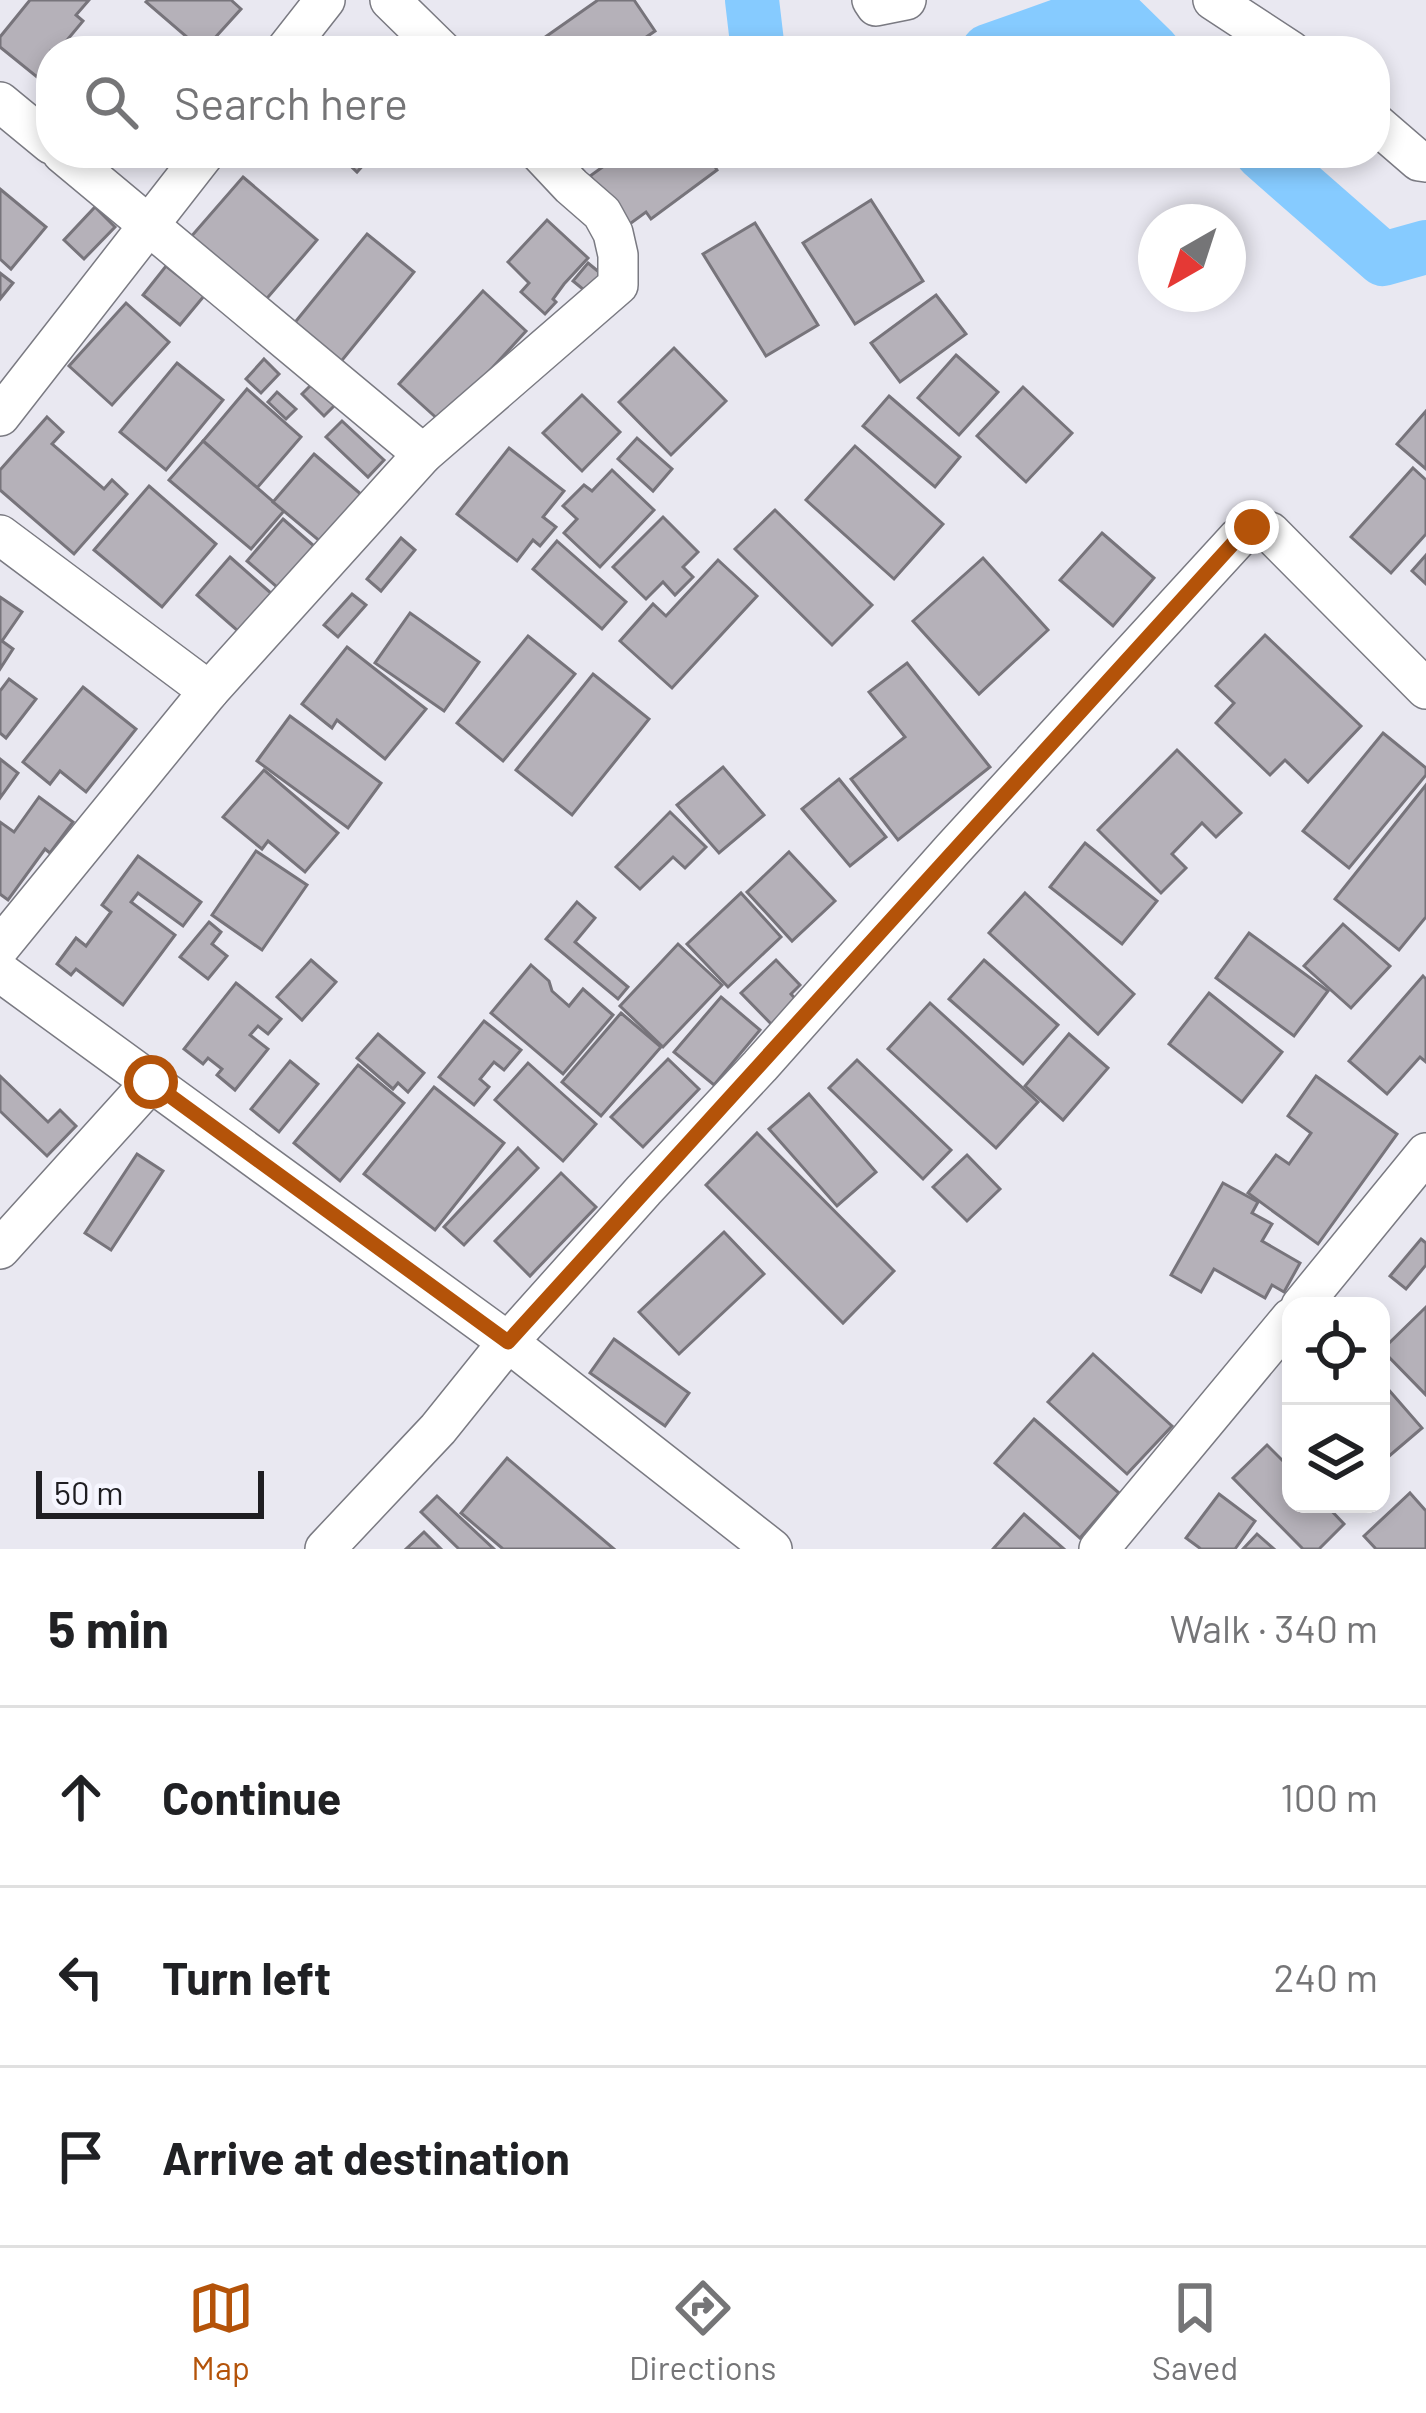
<!DOCTYPE html>
<html lang="en">
<head>
<meta charset="utf-8">
<style>
	:root { --surface:#fff; --page:#f6f6f6; --text:#202124; --muted:#757577; --line:#e0e0e0; --accent:#b45309 }
	body { margin:0; font-family:Barlow,sans-serif; background:var(--page); color:var(--text) }
	.controls { position:absolute; right:36px; bottom:36px; display:grid; overflow:hidden; border-radius:24px; box-shadow:0 6px 18px #0003 }
	.controls button { width:108px; height:108px; display:grid; place-items:center; padding:0; border:0; border-bottom:3px solid var(--line); background:var(--surface); color:var(--text); font:60px sans-serif }
	.compass { position:absolute; left:1138px; top:204px; width:108px; height:108px; border-radius:50%; background:var(--surface); box-shadow:0 6px 18px #0003; rotate:219deg }
	.scale { position:absolute; left:36px; bottom:30px; width:228px; box-sizing:border-box; padding-left:12px; border:6px solid #1f1e22; border-top:0; font-size:33px; line-height:42px; white-space:nowrap; color:#1f1e22; -webkit-text-stroke:9px #f6f6ff; paint-order:stroke }
	.stop { position:absolute; width:36px; height:36px; margin:-27px; border:9px solid #b45309; border-radius:50%; background:#fff }
	.stop.end { background:#b45309; border-color:#fff; box-shadow:0 3px 12px #0008 }
	.list { margin:0; padding:0; list-style:none }
	h2 { display:flex; justify-content:space-between; align-items:center; height:156px; margin:0; padding:0 48px; font-size:51px }
	h2 small { font-size:39px; font-weight:400; color:var(--muted) }
	.list li { display:grid; grid-template-columns:78px 1fr auto; gap:36px; align-items:center; box-sizing:border-box; height:180px; padding:0 48px; border-top:3px solid var(--line) }
	.list b { display:block; font-size:45px; white-space:nowrap }
	.list em { font-size:39px; font-style:normal; color:var(--muted) }
	.icon { flex:none; width:66px; height:66px; fill:none; stroke:currentColor; stroke-width:2; stroke-linecap:round; stroke-linejoin:round }
	.map { position:relative; flex:none; width:1426px; height:1549px; overflow:hidden }
	.search { position:absolute; background:var(--surface); box-shadow:0 6px 18px #0003; left:36px; right:36px; top:36px; height:132px; display:flex; align-items:center; gap:30px; box-sizing:border-box; padding:0 42px; border-radius:48px; color:var(--muted); font-size:45px }
	.sheet { height:696px; background:var(--surface) }
	nav { display:flex; justify-content:space-around; align-items:center; box-sizing:border-box; height:168px; border-top:3px solid var(--line); background:var(--surface); font-size:33px; color:var(--muted) }
	nav a { display:grid; justify-items:center; gap:6px }
	nav .on { color:var(--accent) }
	.map>svg:first-child { display:block }
</style>
</head>
<body>
<div class="map">
<svg width="1426" height="1549" viewBox="0 0 1426 1549">
	<rect width="100%" height="100%" fill="#e9e8f1"/>
	<g fill="none" stroke-linecap="round" stroke-linejoin="round">
		<g stroke="#86cbff" stroke-width="54">
			<path d="M752 0 758 51"/>
			<path d="M988 51 1109 8 1153 51"/>
			<path d="M1262 153 1383 259 1426 247"/>
		</g>
	</g>
	<g fill="#b5b1b9" stroke="#77747b" stroke-width="3">
		<path d="M30 0H89L76 15 83 21 58 51H51V60L37 77 0 47V37Z"/>
		<path d="M148 0H231L241 9 203 51 146 2Z"/>
		<path d="M598 0H634L655 31 626 51H533L531 47Z"/>
		<path d="M337 153H374L357 172Z"/>
		<path d="M622 153H731L714 165 717 170 651 219 646 212 627 226 590 176Z"/>
		<path d="M243 177 317 240 263 303 189 239Z"/>
		<path d="M0 189 46 227 11 269 0 259Z"/>
		<path d="M871 200 923 281 855 324 803 243Z"/>
		<path d="M95 207 115 227 84 259 64 240Z"/>
		<path d="M547 220 588 258 564 284 553 299 556 302 545 314 521 292 529 283 508 262Z"/>
		<path d="M755 223 818 325 766 356 703 254Z"/>
		<path d="M367 234 414 272 339 364 292 326Z"/>
		<path d="M588 263 605 277 590 295 573 281Z"/>
		<path d="M166 266 204 296 180 325 143 295Z"/>
		<path d="M0 273 13 283 0 299Z"/>
		<path d="M483 291 526 331 442 423 399 384Z"/>
		<path d="M936 295 966 334 900 382 871 343Z"/>
		<path d="M126 303 169 342 112 405 69 366Z"/>
		<path d="M674 348 726 401 671 455 619 402Z"/>
		<path d="M956 355 998 392 959 435 918 398Z"/>
		<path d="M264 359 279 374 261 393 246 379Z"/>
		<path d="M177 363 223 400 166 470 120 432Z"/>
		<path d="M313 383 335 405 324 416 302 394Z"/>
		<path d="M1023 387 1072 433 1026 482 977 436Z"/>
		<path d="M247 389 301 437 257 488 203 441Z"/>
		<path d="M277 392 296 409 286 419 268 402Z"/>
		<path d="M582 395 620 432 582 471 543 433Z"/>
		<path d="M889 396 960 457 935 487 863 426Z"/>
		<path d="M1426 411V469L1397 444Z"/>
		<path d="M47 417 63 432 52 444 104 489 112 480 127 494 74 554 0 490V470Z"/>
		<path d="M342 421 384 460 368 477 326 437Z"/>
		<path d="M637 438 672 469 653 491 618 459Z"/>
		<path d="M203 441 284 511 251 549 169 480Z"/>
		<path d="M855 446 943 524 894 579 806 500Z"/>
		<path d="M509 448 564 491 543 517 556 527 540 546 533 540 517 561 457 514Z"/>
		<path d="M314 454 363 496 322 543 273 502Z"/>
		<path d="M1413 468 1426 480V534L1391 573 1351 537Z"/>
		<path d="M612 470 654 510 600 567 564 533 577 519 563 506 584 485 592 491Z"/>
		<path d="M149 486 216 544 162 607 94 550Z"/>
		<path d="M775 510 872 605 832 645 735 549Z"/>
		<path d="M663 517 698 552 683 567 693 577 675 595 663 582 646 599 613 567Z"/>
		<path d="M283 519 314 546 278 588 247 561Z"/>
		<path d="M1102 533 1154 578 1113 626 1060 580Z"/>
		<path d="M401 538 415 550 381 591 367 579Z"/>
		<path d="M557 541 626 602 602 629 533 569Z"/>
		<path d="M1426 555V584L1412 571Z"/>
		<path d="M230 557 272 594 239 632 197 595Z"/>
		<path d="M983 558 1048 630 979 694 913 621Z"/>
		<path d="M718 560 757 596 672 688 620 641 653 604 666 616Z"/>
		<path d="M352 594 366 605 338 637 324 625Z"/>
		<path d="M0 597 22 612 2 641 13 649 0 669Z"/>
		<path d="M410 613 479 662 444 711 375 663Z"/>
		<path d="M1265 635 1361 726 1308 782 1285 760 1270 775 1216 723 1234 703 1216 686Z"/>
		<path d="M528 636 575 674 503 761 457 723Z"/>
		<path d="M347 647 426 709 385 759 337 720 332 728 302 704Z"/>
		<path d="M907 663 990 767 898 840 851 779 905 737 869 692Z"/>
		<path d="M593 674 649 719 572 815 516 770Z"/>
		<path d="M9 679 36 699 6 738 0 733V691Z"/>
		<path d="M83 687 136 729 86 792 60 771 50 784 23 762Z"/>
		<path d="M290 716 381 783 348 828 257 761Z"/>
		<path d="M1383 733 1426 768V775L1349 868 1303 831Z"/>
		<path d="M1177 750 1241 813 1216 837 1202 823 1172 854 1186 868 1161 893 1098 830Z"/>
		<path d="M0 759 18 773 0 798Z"/>
		<path d="M723 767 764 815 719 853 677 805Z"/>
		<path d="M264 770 338 833 305 872 268 841 262 849 223 817Z"/>
		<path d="M839 779 886 837 850 866 802 809Z"/>
		<path d="M1426 785V917L1399 950 1335 899Z"/>
		<path d="M39 797 73 822 50 853 45 849 8 900 0 894V822L14 832Z"/>
		<path d="M670 812 706 847 685 868 673 857 640 889 616 867Z"/>
		<path d="M1085 843 1157 901 1122 944 1050 887Z"/>
		<path d="M256 851 307 885 262 950 212 915Z"/>
		<path d="M789 852 835 901 792 941 747 892Z"/>
		<path d="M138 856 201 902 183 926 138 893 131 902 175 935 123 1005 76 969 71 975 57 964 76 938 86 946 111 912 102 905Z"/>
		<path d="M741 893 781 937 728 987 687 944Z"/>
		<path d="M1025 893 1134 994 1098 1034 989 933Z"/>
		<path d="M577 902 595 918 575 942 628 987 618 999 546 939Z"/>
		<path d="M209 922 221 932 212 944 227 956 208 979 180 957Z"/>
		<path d="M1343 924 1390 966 1351 1008 1304 966Z"/>
		<path d="M1249 933 1328 991 1294 1036 1216 978Z"/>
		<path d="M678 944 722 985 663 1047 620 1006Z"/>
		<path d="M311 960 336 982 302 1020 277 997Z"/>
		<path d="M776 960 800 985 791 994 802 1006 777 1030 741 993Z"/>
		<path d="M984 960 1058 1025 1023 1064 949 999Z"/>
		<path d="M531 965 549 981 552 991 569 1006 583 989 613 1015 563 1074 491 1013Z"/>
		<path d="M1423 976 1426 979V1062L1420 1057 1387 1094 1349 1061Z"/>
		<path d="M236 983 281 1019 268 1034 258 1026 250 1035 268 1049 235 1090 217 1075 222 1069 208 1058 203 1064 184 1049Z"/>
		<path d="M1209 993 1282 1052 1242 1102 1169 1044Z"/>
		<path d="M721 997 760 1030 714 1085 674 1052Z"/>
		<path d="M930 1003 1038 1102 996 1148 888 1049Z"/>
		<path d="M621 1013 661 1047 601 1116 562 1082Z"/>
		<path d="M484 1021 521 1050 504 1070 494 1062 480 1079 489 1087 474 1105 439 1077Z"/>
		<path d="M378 1034 424 1073 408 1092 398 1083 393 1089 357 1058Z"/>
		<path d="M1069 1034 1108 1068 1063 1120 1025 1086Z"/>
		<path d="M668 1059 699 1089 643 1147 611 1117Z"/>
		<path d="M857 1060 951 1150 923 1179 829 1088Z"/>
		<path d="M290 1061 318 1084 279 1132 251 1109Z"/>
		<path d="M528 1063 596 1124 563 1161 495 1100Z"/>
		<path d="M358 1065 404 1103 340 1181 294 1143Z"/>
		<path d="M0 1076 48 1122 60 1110 76 1126 47 1156 0 1111Z"/>
		<path d="M1316 1076 1397 1134 1318 1244 1248 1193 1276 1155 1289 1164 1311 1133 1288 1116Z"/>
		<path d="M434 1087 504 1143 435 1230 364 1174Z"/>
		<path d="M809 1094 876 1172 837 1206 769 1129Z"/>
		<path d="M757 1133 894 1271 843 1323 706 1185Z"/>
		<path d="M518 1148 538 1168 464 1245 444 1227Z"/>
		<path d="M137 1154 163 1171 111 1250 85 1233Z"/>
		<path d="M967 1155 1000 1189 967 1221 933 1187Z"/>
		<path d="M561 1173 596 1207 530 1276 495 1241Z"/>
		<path d="M1223 1183 1258 1202 1252 1213 1272 1224 1262 1241 1300 1263 1284 1292 1272 1285 1265 1298 1214 1269 1201 1292 1171 1275Z"/>
		<path d="M724 1232 764 1274 679 1354 639 1312Z"/>
		<path d="M1421 1239 1426 1243V1265L1406 1289 1390 1276Z"/>
		<path d="M1426 1307V1395L1382 1350Z"/>
		<path d="M614 1339 689 1393 665 1426 590 1373Z"/>
		<path d="M1093 1354 1172 1426 1127 1474 1048 1402Z"/>
		<path d="M1381 1381 1422 1428 1381 1463Z"/>
		<path d="M1034 1419 1119 1493 1080 1538 995 1463Z"/>
		<path d="M1267 1445 1291 1469V1504H1325L1344 1524 1319 1549H1303L1233 1478Z"/>
		<path d="M507 1458 614 1549H503L461 1513Z"/>
		<path d="M1410 1493 1426 1511V1549H1376L1364 1536Z"/>
		<path d="M1219 1494 1255 1521 1235 1549H1201L1186 1538Z"/>
		<path d="M437 1496 494 1549H459L421 1512Z"/>
		<path d="M1024 1514 1064 1549H993Z"/>
		<path d="M424 1532 441 1549H406Z"/>
		<path d="M1257 1534 1274 1549H1243Z"/>
	</g>
	<g fill="none" stroke-linecap="round" stroke-linejoin="round">
		<g stroke="#7a7a82" stroke-width="42">
			<g id="minor">
				<path d="M390 0 442 51"/>
				<path d="M872 0 876 6 906 0"/>
				<path d="M1213 0 1291 51"/>
				<path d="M285 51 325 0"/>
				<path d="M0 102 51 144"/>
				<path d="M1375 123 1419 161 1426 162"/>
				<path d="M62 153 423 454"/>
				<path d="M0 416 205 153"/>
				<path d="M0 535 209 691"/>
				<path d="M0 947 209 691 423 454 618 285V255L613 233 602 213 571 186 540 153"/>
				<path d="M0 972 508 1342 772 1549"/>
				<path d="M0 1249 151 1082"/>
				<path d="M1301 1306 1426 1153"/>
				<path d="M325 1549 438 1429 508 1342 644 1190 760 1066 952 850 1238 538 1252 527 1270 532 1426 689"/>
				<path d="M1099 1549 1291 1318"/>
			</g>
		</g>
		<use href="#minor" stroke="#fff" stroke-width="39"/>
	</g>
	<g fill="none" stroke-linecap="round" stroke-linejoin="round">
		<path stroke="#b45309" stroke-width="15" d="M151 1082 508 1342 1238 538 1252 527"/>
	</g>
</svg>
<div class="controls">
<button><svg class="icon" aria-label="locate" viewBox="0 0 24 24"><circle cx="12" cy="12" r="6"/><path d="M12 2v4M12 18v4M2 12h4M18 12h4"/></svg></button>
<button><svg class="icon" aria-label="layers" viewBox="0 0 24 24"><path d="M12 4l9 5-9 5-9-5zM3 14l9 5 9-5"/></svg></button>
</div>
<svg class="compass" viewBox="-18 -18 36 36"><path d="M0-13l5 13h-10z" fill="#e53935"/><path d="M0 13l5-13h-10z" fill="#757577"/></svg>
<div class="scale">50 m</div>
<div class="stop" style="left:151px;top:1082px"></div>
<div class="stop end" style="left:1252px;top:527px"></div>
<div class="search"><svg class="icon" aria-label="search" viewBox="0 0 24 24"><circle cx="10" cy="10" r="6"/><path d="M15 15l6 6"/></svg>Search here</div>
</div>
<section class="sheet">
<h2>5 min<small>Walk · 340 m</small></h2>
<ul class="list">
<li><svg class="icon" aria-label="ahead" viewBox="0 0 24 24"><path d="M12 20V5M6 11l6-6 6 6"/></svg><div><b>Continue</b></div><em>100 m</em></li>
<li><svg class="icon" aria-label="left" viewBox="0 0 24 24"><path d="M17 20v-9H6M10 6l-5 5 5 5"/></svg><div><b>Turn left</b></div><em>240 m</em></li>
<li><svg class="icon" aria-label="arrive" viewBox="0 0 24 24"><path d="M6 21V4h12l-3 4 3 4H6"/></svg><div><b>Arrive at destination</b></div></li>
</ul>
</section>
<nav>
<a class="on"><svg class="icon" aria-label="map" viewBox="0 0 24 24"><path d="M3 6l6-2 6 2 6-2v14l-6 2-6-2-6 2zM9 4v14M15 6v14"/></svg>Map</a>
<a><svg class="icon" aria-label="directions" viewBox="0 0 24 24"><path d="M12 3l9 9-9 9-9-9zM9 14v-3h6M13 9l2 2-2 2"/></svg>Directions</a>
<a><svg class="icon" aria-label="saved" viewBox="0 0 24 24"><path d="M7 4h10v16l-5-4-5 4z"/></svg>Saved</a>
</nav>
</body>
</html>
